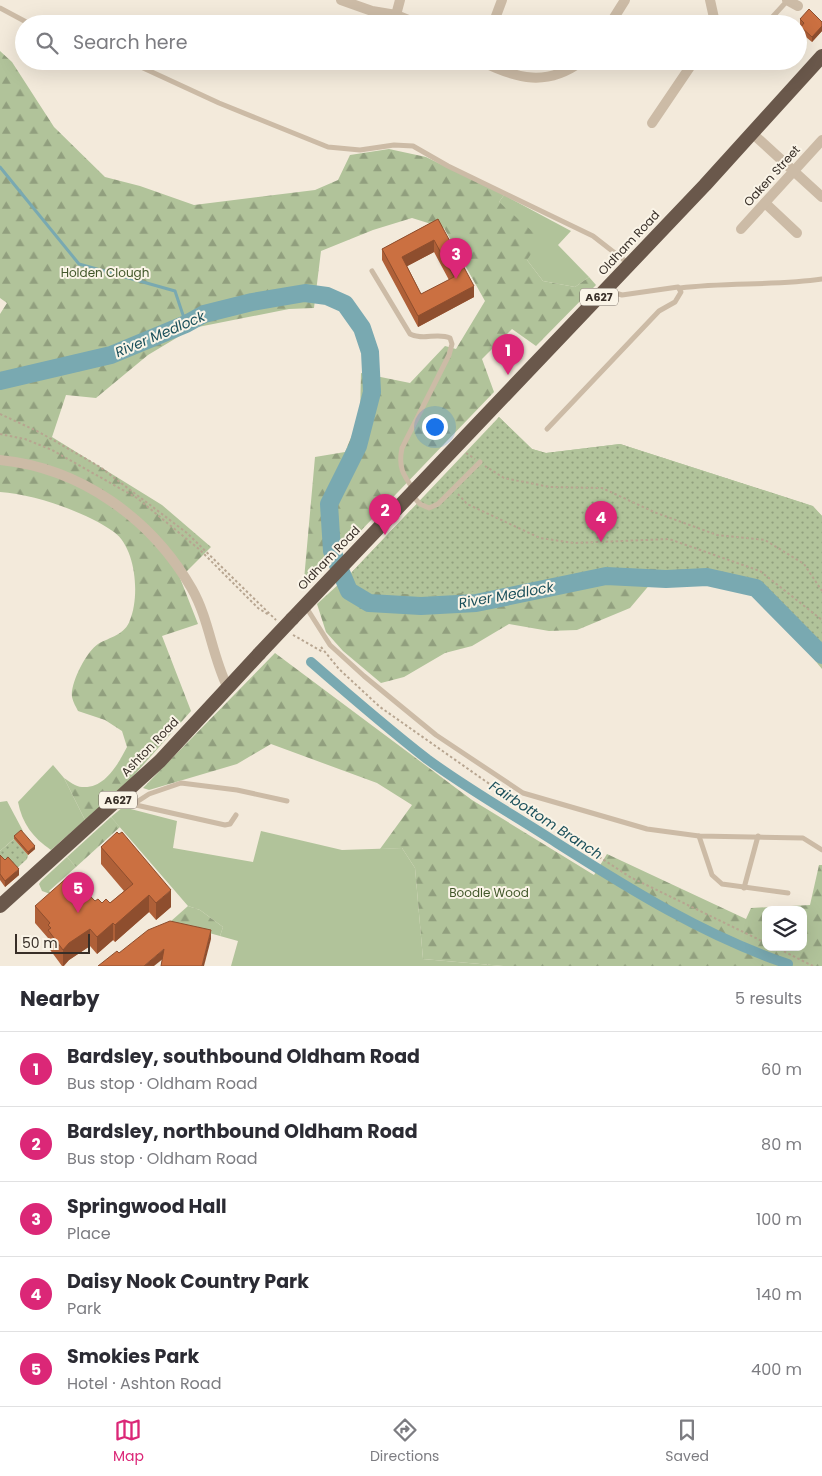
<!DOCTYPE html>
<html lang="en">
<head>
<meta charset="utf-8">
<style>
	:root { --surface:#fff; --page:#f2f2f3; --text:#2b2b33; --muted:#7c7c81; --line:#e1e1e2; --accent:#db2777 }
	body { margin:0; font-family:Poppins,sans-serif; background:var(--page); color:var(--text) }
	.controls { position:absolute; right:15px; bottom:15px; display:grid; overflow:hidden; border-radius:10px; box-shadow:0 5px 20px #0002 }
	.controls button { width:45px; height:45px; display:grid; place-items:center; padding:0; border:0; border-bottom:1px solid var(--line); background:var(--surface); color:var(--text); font:25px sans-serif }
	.scale { position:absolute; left:15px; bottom:12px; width:75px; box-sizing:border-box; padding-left:5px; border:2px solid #372e27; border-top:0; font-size:14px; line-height:18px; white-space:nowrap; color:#372e27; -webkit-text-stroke:4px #faf4e7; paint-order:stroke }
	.you { position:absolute; left:434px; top:426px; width:18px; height:18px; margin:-12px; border:4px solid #fff; border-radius:50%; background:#1a73e8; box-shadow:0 0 0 8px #1a73e833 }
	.badge { display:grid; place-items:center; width:32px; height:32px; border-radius:50%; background:var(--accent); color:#fff; font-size:16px; font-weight:700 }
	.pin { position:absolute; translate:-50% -41px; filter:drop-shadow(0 1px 2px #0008) }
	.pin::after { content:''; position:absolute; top:26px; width:18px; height:15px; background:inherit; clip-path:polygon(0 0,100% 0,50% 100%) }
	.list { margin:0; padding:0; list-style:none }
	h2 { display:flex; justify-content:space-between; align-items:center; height:65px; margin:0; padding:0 20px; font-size:21px }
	h2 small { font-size:16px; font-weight:400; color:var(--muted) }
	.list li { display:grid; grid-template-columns:32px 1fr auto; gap:15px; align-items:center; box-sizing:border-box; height:75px; padding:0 20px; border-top:1px solid var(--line) }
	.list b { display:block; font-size:19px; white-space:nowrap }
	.list p { margin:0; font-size:16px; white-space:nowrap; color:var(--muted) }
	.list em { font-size:16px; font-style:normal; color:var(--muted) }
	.icon { flex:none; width:28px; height:28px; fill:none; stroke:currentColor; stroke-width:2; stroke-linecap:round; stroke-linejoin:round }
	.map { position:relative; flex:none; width:822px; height:966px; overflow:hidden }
	.search { position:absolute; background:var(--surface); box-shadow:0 5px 20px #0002; left:15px; right:15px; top:15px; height:55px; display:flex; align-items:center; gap:12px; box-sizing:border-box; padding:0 18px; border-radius:28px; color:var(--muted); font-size:19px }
	.sheet { height:440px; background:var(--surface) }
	nav { display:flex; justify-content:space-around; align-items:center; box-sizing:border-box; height:70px; border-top:1px solid var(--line); background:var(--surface); font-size:14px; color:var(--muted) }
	nav a { display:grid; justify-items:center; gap:2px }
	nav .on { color:var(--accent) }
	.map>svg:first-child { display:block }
</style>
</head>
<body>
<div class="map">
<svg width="822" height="966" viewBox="0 0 822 966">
	<defs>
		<pattern id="forest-firs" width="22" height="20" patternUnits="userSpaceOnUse" patternTransform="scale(1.25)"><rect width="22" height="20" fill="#b1c39a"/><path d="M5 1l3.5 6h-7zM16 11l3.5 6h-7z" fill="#919f7e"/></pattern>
		<pattern id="park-dots" width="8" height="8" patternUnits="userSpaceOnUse" patternTransform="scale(1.25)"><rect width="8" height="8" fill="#b1c39a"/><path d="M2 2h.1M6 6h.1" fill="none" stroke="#919f7e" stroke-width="1.8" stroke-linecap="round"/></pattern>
	</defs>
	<rect width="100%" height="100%" fill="#f3eadb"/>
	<g fill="#b1c39a">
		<path d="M504 195 571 231 558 245 589 277 575 287 543 281 527 260 499 202Z"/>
		<path d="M53 765 64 778 85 820 51 850C33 838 22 823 18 802Z"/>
		<path d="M7 801 23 831 0 851V802Z"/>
		<path d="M123 807 177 821 173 848 253 862 261 831 342 850 402 848 415 868 423 959 503 966H231L238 941 220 936 223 927 200 910 188 906 111 817Z"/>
		<path d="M67 857 76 867 49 891 53 895 42 891 39 884 41 881Z"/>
	</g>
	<g fill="url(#forest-firs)" fill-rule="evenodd">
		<path d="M0 51 12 62 54 127 105 177 140 186 194 205 315 190 338 180 350 155 389 149 426 157 504 195 499 202 541 239 527 260 543 281 575 287 589 277 596 285 536 346 512 329 482 359 494 392 303 591 315 457 345 452 360 416 361 373 410 383 445 346 456 349 485 301 444 228 412 218 373 230 321 251 314 308 289 309 193 328 148 355 96 398 66 395 52 437 162 505 211 547 180 578 198 624 162 636 191 711 129 781 85 820 64 778C69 781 76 787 82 787 105 789 118 764 127 747L122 731 105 720 78 711C76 707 73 702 72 697 70 684 86 652 98 644 110 637 125 635 130 620 140 596 136 548 114 532 86 512 34 494 0 492V314L7 303 0 298Z"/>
		<path d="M499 417 532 449 546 453 620 444 812 506 822 516V669L794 635 802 625 755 579 705 570H662L630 608 577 630 549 631 509 624 472 646 445 653 404 677 381 683 343 651 326 632 317 604 352 572 411 510 425 518Z"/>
		<path d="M275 653 472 800 594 875 607 854 746 919 751 908 810 905 819 865H822V966H503L423 959 415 868 402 848 380 849 412 805 377 783 271 744 237 764 149 790 143 788ZM766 910H803V947H766Z"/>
		<path d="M111 817 120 827 76 867 67 857Z"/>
		<path d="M188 906 200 910 223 927 220 936 170 922Z"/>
	</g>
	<g fill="url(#park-dots)">
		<path d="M499 417 532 449 546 453 620 444 813 506 822 516V643L755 579 705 570 612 568 494 590 430 596 368 591 352 572Z"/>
		<path d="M14 839 28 855 27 859 15 870 0 860V851Z"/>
	</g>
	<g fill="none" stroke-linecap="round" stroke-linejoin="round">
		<path stroke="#79a9b1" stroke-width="3" d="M0 167 79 264 175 291 186 324"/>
		<path stroke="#79a9b1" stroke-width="10" d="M311 662C349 695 387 728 427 759 469 790 514 815 557 843 631 890 705 936 788 964"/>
		<path stroke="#79a9b1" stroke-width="18" d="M0 381 111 355 186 324 204 314 252 302 305 293 327 296 345 304 362 328 370 352 372 392 358 446 329 504 332 551 349 591 369 603 421 606 476 603 606 576 666 579 707 577 756 588 822 655"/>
		<g stroke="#b7a590" stroke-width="2" stroke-dasharray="2.5 2.5" stroke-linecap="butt">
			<path d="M0 414 39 432 100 467 187 533 276 620"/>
			<path d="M0 434 25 439 52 450 137 498 200 550 258 608 269 615"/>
			<path d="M466 453 475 459"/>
			<path d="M485 466 504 478 550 487 602 488 654 512 717 535 765 540 804 564 822 591"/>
			<path d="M458 494 467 504 540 538 574 543 669 539 760 571 822 620"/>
			<path d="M293 635 323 652"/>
			<path d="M321 647 339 669 380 707 518 804 630 877 766 943"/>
			<path d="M775 947 813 966"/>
		</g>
		<g stroke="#ccbba6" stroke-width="5">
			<path d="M0 8 30 24"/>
			<path d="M766 24 787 1"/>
			<path d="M128 61 219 103 328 147 360 150 394 145 413 146 448 166 593 236 629 264"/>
			<path d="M372 271 410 334C423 341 437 332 450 338L452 344 449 355 402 448C398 467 403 475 414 490"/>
			<path d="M680 288C727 282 775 286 822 279"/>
			<path d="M547 429 659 311 675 302 681 292 678 287 622 295 606 290"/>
			<path d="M411 494 420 504 429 508 438 504 480 462"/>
			<path d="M306 607 330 645 364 676 436 735 523 793 647 829 699 836 803 838 822 850"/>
			<path d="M118 801 225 825 230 824 236 815"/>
			<path d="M132 805 149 794 181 783 237 790 287 801"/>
			<path d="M699 836 712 875 722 884 788 893"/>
			<path d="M744 888 758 836"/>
		</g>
		<g stroke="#ccbba6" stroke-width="10">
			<path d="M341 0 372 11 396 15 418 24"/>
			<path d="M710 0 714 18 712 24"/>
			<path d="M787 0 798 6"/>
			<path d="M396 15 400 0"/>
			<path d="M493 24 502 0"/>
			<path d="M610 24 625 0"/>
			<path d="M481 61C517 79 547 87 582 61"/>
			<path d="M652 123 694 61"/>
			<path d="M752 133 822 197"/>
			<path d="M765 203 797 233"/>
			<path d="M741 229 822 140"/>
			<path d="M0 460C81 468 152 519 192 589 209 619 212 655 227 686"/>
		</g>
		<g stroke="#6a584b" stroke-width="14">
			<path d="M292 619 705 185 822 56"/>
			<path d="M0 906 160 761 259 654"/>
		</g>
		<path stroke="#6a584b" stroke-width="14" d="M259 654 292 619"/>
	</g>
	<g fill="#af6038" fill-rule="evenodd">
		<path d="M800 19 822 22V31L812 42 801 33V26L800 25Z"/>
		<path d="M438 219 474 297 418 327 382 260V249ZM434 252 449 280 421 294 407 266Z"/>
		<path d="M14 836 35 849 28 855 14 839Z"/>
		<path d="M101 847 171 907 156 920 149 912 115 942 113 940 97 954 90 946 69 960 64 966H62L48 947V938L35 923V906L95 901 102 903H110L124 891 101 864Z"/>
		<path d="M0 855 19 875 5 887 0 880Z"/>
	</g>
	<g fill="#8e4e2e">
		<path d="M822 26V31L812 42V37Z"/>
		<path d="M434 240V252L402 269V257Z"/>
		<path d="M474 286V297L418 327V316Z"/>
		<path d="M35 846V849L28 855V852Z"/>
		<path d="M19 869V875L5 887V881Z"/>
		<path d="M171 890V907L156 920V903Z"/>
		<path d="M149 895V912L115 942V925Z"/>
		<path d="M113 923V940L97 954V937Z"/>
		<path d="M90 929V946L69 960 63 966V950L69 943Z"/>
		<path d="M211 930V939L204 966H202Z"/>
		<path d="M164 949V958L154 966H144Z"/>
	</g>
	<g fill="#cb7041" stroke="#8e4e2e" fill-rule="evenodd">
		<path d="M809 9 822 22V26L812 37 801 27 804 23 800 19Z"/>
		<path d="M438 219 474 286 418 316 382 249ZM434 240 454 277 421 294 402 257Z"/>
		<path d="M21 830 35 846 28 852 14 836Z"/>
		<path d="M117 832 119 834 122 832 171 890 156 903 149 895 115 925 113 923 97 937 90 929 69 943 63 950 48 930 51 928 48 925 50 923 35 906 70 875 95 901 98 899 102 903 106 899 110 903 133 884 101 847Z"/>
		<path d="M0 855 5 860 8 857 19 869 5 881 0 874Z"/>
		<path d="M170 921 211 930 202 966H161L164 949 144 966H98L117 951 119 953 148 930Z"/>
	</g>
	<g text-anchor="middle" stroke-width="4" stroke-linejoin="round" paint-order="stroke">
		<g fill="#faf4e7" stroke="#726961" stroke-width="1">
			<rect x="580" y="288.5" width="38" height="17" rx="4"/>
			<rect x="99" y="791.5" width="38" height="17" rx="4"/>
		</g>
		<g font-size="11" font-weight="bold" fill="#372e27">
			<text x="599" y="301">A627</text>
			<text x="118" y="804">A627</text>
		</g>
		<g font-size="12" fill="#372e27" stroke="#faf4e7">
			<text transform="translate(772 176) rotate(-48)" y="4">Oaken Street</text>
			<text transform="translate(629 243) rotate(-47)" y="4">Oldham Road</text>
			<text transform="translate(329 558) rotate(-46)" y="4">Oldham Road</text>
			<text transform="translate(150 747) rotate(-46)" y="4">Ashton Road</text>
		</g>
		<g font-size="12" fill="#42572a" stroke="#faf4e7">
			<text x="105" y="277">Holden Clough</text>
			<text x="489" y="897">Boodle Wood</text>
		</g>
		<g font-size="14" font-style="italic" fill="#1b505b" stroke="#faf4e7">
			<text transform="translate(160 334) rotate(-23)" y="5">River Medlock</text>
			<text transform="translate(506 595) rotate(-10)" y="5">River Medlock</text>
			<text transform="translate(546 820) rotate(33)" y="5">Fairbottom Branch</text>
		</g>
	</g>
</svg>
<div class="controls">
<button><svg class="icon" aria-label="layers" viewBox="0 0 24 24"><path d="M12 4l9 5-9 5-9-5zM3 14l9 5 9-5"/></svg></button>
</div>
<div class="scale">50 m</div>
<div class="you"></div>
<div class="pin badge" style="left:508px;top:375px">1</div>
<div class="pin badge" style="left:385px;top:535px">2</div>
<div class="pin badge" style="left:456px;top:279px">3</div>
<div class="pin badge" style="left:601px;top:542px">4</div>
<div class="pin badge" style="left:78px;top:913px">5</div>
<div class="search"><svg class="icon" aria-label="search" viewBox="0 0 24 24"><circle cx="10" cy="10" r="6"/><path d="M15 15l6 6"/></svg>Search here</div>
</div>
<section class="sheet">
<h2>Nearby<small>5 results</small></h2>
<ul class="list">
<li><span class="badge">1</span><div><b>Bardsley, southbound Oldham Road</b><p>Bus stop · Oldham Road</p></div><em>60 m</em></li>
<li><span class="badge">2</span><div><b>Bardsley, northbound Oldham Road</b><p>Bus stop · Oldham Road</p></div><em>80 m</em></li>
<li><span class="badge">3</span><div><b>Springwood Hall</b><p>Place</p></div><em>100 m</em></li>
<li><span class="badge">4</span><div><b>Daisy Nook Country Park</b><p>Park</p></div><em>140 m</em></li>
<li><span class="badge">5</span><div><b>Smokies Park</b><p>Hotel · Ashton Road</p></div><em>400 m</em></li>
</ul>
</section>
<nav>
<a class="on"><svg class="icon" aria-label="map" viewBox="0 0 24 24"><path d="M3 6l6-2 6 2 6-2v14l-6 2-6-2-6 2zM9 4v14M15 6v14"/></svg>Map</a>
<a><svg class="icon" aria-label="directions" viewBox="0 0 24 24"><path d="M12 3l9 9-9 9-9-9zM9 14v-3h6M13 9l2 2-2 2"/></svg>Directions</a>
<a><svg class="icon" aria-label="saved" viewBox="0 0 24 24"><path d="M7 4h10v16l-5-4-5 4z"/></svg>Saved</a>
</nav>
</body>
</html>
